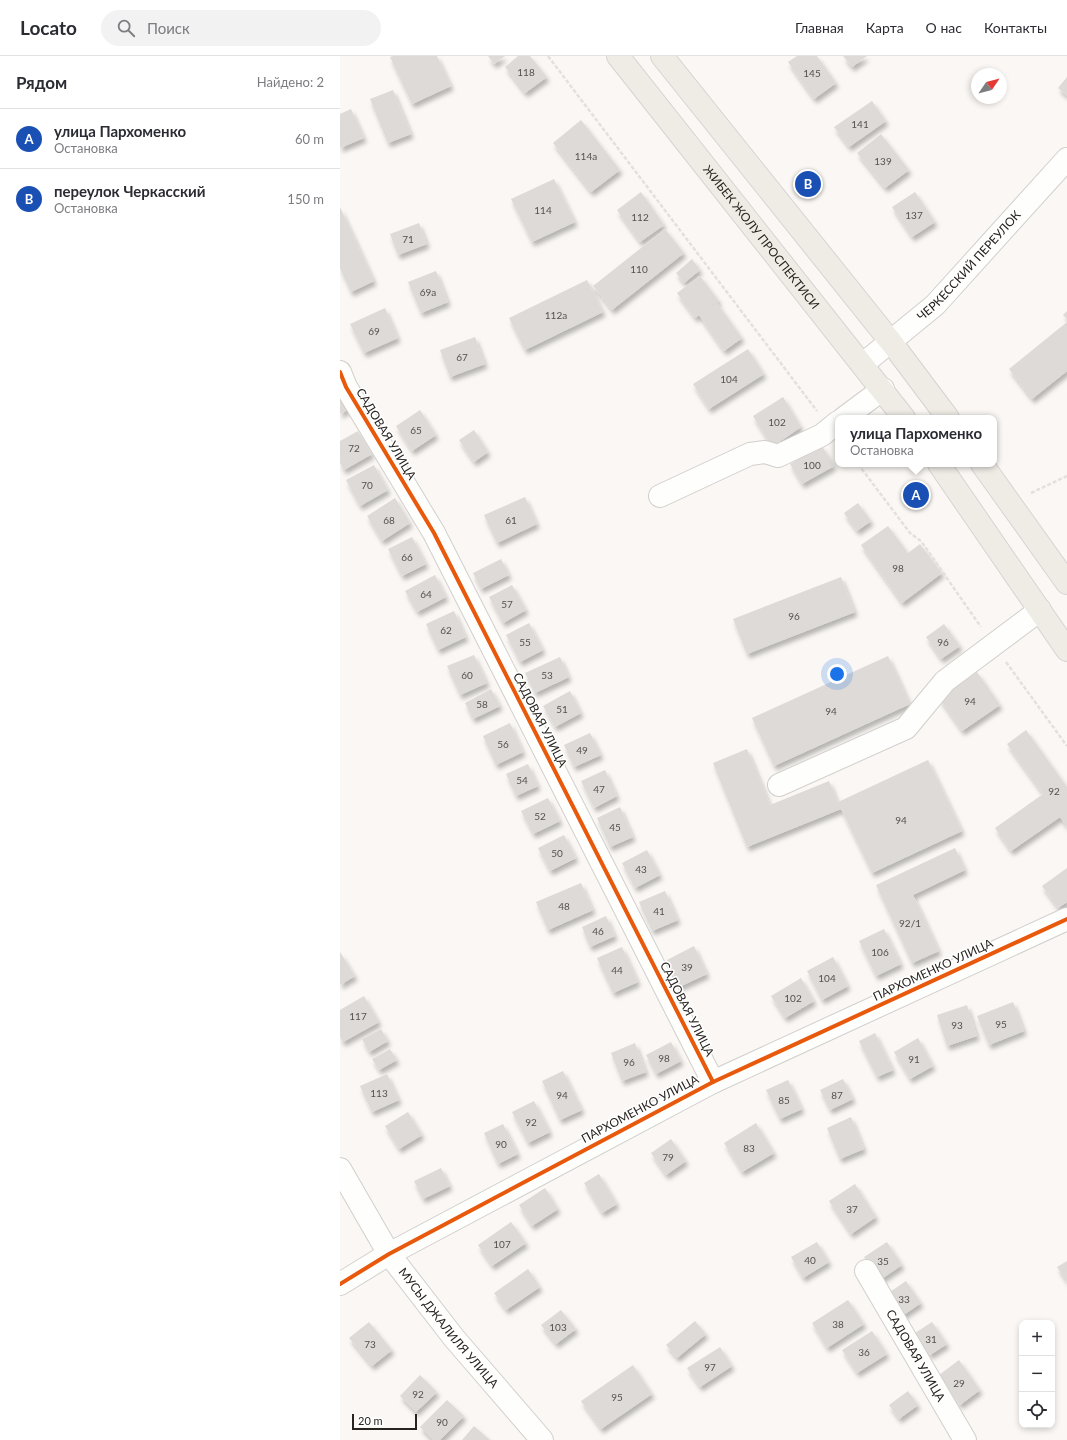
<!DOCTYPE html>
<html lang="ru">
<head>
<meta charset="utf-8">
<style>
	:root { --surface:#fff; --page:#f2f2f3; --text:#2b2b33; --muted:#7c7c81; --line:#e1e1e2; --accent:#716d6a }
	body { margin:0; font-family:Lato,sans-serif; background:var(--page); color:var(--text) }
	.controls { position:absolute; right:12px; bottom:12px; display:grid; overflow:hidden; border-radius:8px; box-shadow:0 2px 6px #0003 }
	.controls button { width:36px; height:36px; display:grid; place-items:center; padding:0; border:0; border-bottom:1px solid var(--line); background:var(--surface); color:var(--text); font:20px sans-serif }
	.compass { position:absolute; left:631px; top:12px; width:36px; height:36px; border-radius:50%; background:var(--surface); box-shadow:0 2px 6px #0003; rotate:55deg }
	.scale { position:absolute; left:12px; bottom:10px; width:65px; box-sizing:border-box; padding-left:4px; border:2px solid #27231f; border-top:0; font-size:11px; line-height:14px; white-space:nowrap; color:#27231f; -webkit-text-stroke:3px #fff; paint-order:stroke }
	.you { position:absolute; left:497px; top:618px; width:14px; height:14px; margin:-10px; border:3px solid #fff; border-radius:50%; background:#1a73e8; box-shadow:0 0 0 6px #1a73e833 }
	.badge { display:grid; place-items:center; width:26px; height:26px; border-radius:50%; background:var(--accent); color:#fff; font-size:13px; font-weight:700 }
	.pin { position:absolute; translate:-50% -50%; border:2px solid #fff; box-shadow:0 1px 4px #0006 }
	.popup { position:absolute; left:495px; top:359px; width:162px; height:52px; box-sizing:border-box; display:grid; place-content:center; border-radius:8px; background:var(--surface); filter:drop-shadow(0 1px 3px #0005); font-size:13px; white-space:nowrap; color:var(--muted) }
	.popup b { font-size:15px; color:var(--text) }
	.popup::after { content:''; position:absolute; left:50%; top:100%; margin-left:-8px; border:8px solid transparent; border-top-color:var(--surface) }
	.list { margin:0; padding:0; list-style:none }
	h2 { display:flex; justify-content:space-between; align-items:center; height:52px; margin:0; padding:0 16px; font-size:17px }
	h2 small { font-size:13px; font-weight:400; color:var(--muted) }
	.list li { display:grid; grid-template-columns:26px 1fr auto; gap:12px; align-items:center; box-sizing:border-box; height:60px; padding:0 16px; border-top:1px solid var(--line) }
	.list b { display:block; font-size:15px; white-space:nowrap }
	.list p { margin:0; font-size:13px; white-space:nowrap; color:var(--muted) }
	.list em { font-size:13px; font-style:normal; color:var(--muted) }
	.icon { flex:none; width:22px; height:22px; fill:none; stroke:currentColor; stroke-width:2; stroke-linecap:round; stroke-linejoin:round }
	.map { position:relative; flex:none; width:727px; height:1384px; overflow:hidden }
	header { display:flex; align-items:center; gap:24px; box-sizing:border-box; height:56px; padding:0 20px; background:var(--surface); border-bottom:1px solid var(--line) }
	header strong { font-size:19px }
	nav { display:flex; gap:22px; margin-inline-start:auto; font-size:14px }
	.search { width:280px; height:36px; background:var(--page); display:flex; align-items:center; gap:10px; box-sizing:border-box; padding:0 14px; border-radius:22px; color:var(--muted); font-size:15px }
	main { display:flex }
	aside { flex:1; background:var(--surface) }
	.map>svg:first-child { display:block }
</style>
</head>
<body>
<header>
<strong>Locato</strong>
<div class="search"><svg class="icon" aria-label="search" viewBox="0 0 24 24"><circle cx="10" cy="10" r="6"/><path d="M15 15l6 6"/></svg>Поиск</div>
<nav><a>Главная</a><a>Карта</a><a>О нас</a><a>Контакты</a></nav>
</header>
<main>
<aside>
<h2>Рядом<small>Найдено: 2</small></h2>
<ul class="list">
<li><span class="badge" style="background:#1a4fb4">A</span><div><b>улица Пархоменко</b><p>Остановка</p></div><em>60 m</em></li>
<li><span class="badge" style="background:#1a4fb4">B</span><div><b>переулок Черкасский</b><p>Остановка</p></div><em>150 m</em></li>
</ul>
</aside>
<div class="map">
<svg width="727" height="1384" viewBox="0 0 727 1384">
	<defs>
		<filter id="shadow"><feDropShadow dx="2.5" dy="4.5" stdDeviation="2" flood-color="#0004"/></filter>
	</defs>
	<rect width="100%" height="100%" fill="#faf7f4"/>
	<g fill="#dedad8" filter="url(#shadow)">
		<path d="M53 0H97L111 30 72 48 50 1Z"/>
		<path d="M148 0H165L154 8Z"/>
		<path d="M178 0H190L207 21 185 37 165 11Z"/>
		<path d="M457 0H477L496 27 474 43 448 6Z"/>
		<path d="M503 0H527L512 11Z"/>
		<path d="M727 21V40L718 32Z"/>
		<path d="M53 34 71 78 48 87 30 43Z"/>
		<path d="M532 45 546 65 509 91 494 71Z"/>
		<path d="M11 53 24 82 0 92V58Z"/>
		<path d="M241 64 280 114 251 136 213 87Z"/>
		<path d="M541 78 569 114 545 132 517 97Z"/>
		<path d="M214 123 235 166 192 186 171 143Z"/>
		<path d="M301 136 324 169 300 186 277 154Z"/>
		<path d="M575 136 595 166 572 181 552 151Z"/>
		<path d="M0 151 34 225 11 236 0 212Z"/>
		<path d="M79 167 87 188 58 199 50 178Z"/>
		<path d="M325 173 344 197 272 254 253 230Z"/>
		<path d="M352 203 360 214 344 227 336 217Z"/>
		<path d="M96 215 108 246 81 257 68 226Z"/>
		<path d="M360 220 379 245 355 262 337 237Z"/>
		<path d="M247 224 263 256 185 294 169 262Z"/>
		<path d="M377 247 402 282 384 295 359 259Z"/>
		<path d="M45 252 58 282 24 297 10 268Z"/>
		<path d="M727 255V263L723 259Z"/>
		<path d="M727 266V315L692 343 669 313Z"/>
		<path d="M135 281 145 308 110 321 100 294Z"/>
		<path d="M408 293 424 318 369 353 353 328Z"/>
		<path d="M0 337 9 353 0 358Z"/>
		<path d="M443 341 461 371 432 391 413 360Z"/>
		<path d="M80 354 96 379 72 395 56 370Z"/>
		<path d="M134 374 148 396 134 406 119 384Z"/>
		<path d="M18 375 32 398 4 414 0 407V385Z"/>
		<path d="M482 390 494 410 462 428 450 408Z"/>
		<path d="M34 409 48 434 20 450 6 424Z"/>
		<path d="M185 441 197 468 157 487 144 459Z"/>
		<path d="M55 442 70 467 42 485 27 460Z"/>
		<path d="M518 447 531 465 517 475 504 457Z"/>
		<path d="M548 470 568 497 580 488 602 517 562 547 521 489Z"/>
		<path d="M72 481 86 508 62 520 48 493Z"/>
		<path d="M161 503 169 519 141 533 133 517Z"/>
		<path d="M95 519 106 541 77 556 65 535Z"/>
		<path d="M501 521 515 556 407 598 393 563Z"/>
		<path d="M172 529 186 554 163 567 149 541Z"/>
		<path d="M114 555 126 581 98 594 86 568Z"/>
		<path d="M189 567 203 594 180 606 166 579Z"/>
		<path d="M604 568 620 590 601 603 586 581Z"/>
		<path d="M134 599 147 627 120 639 107 610Z"/>
		<path d="M548 600 570 648 434 710 412 662Z"/>
		<path d="M220 601 229 621 195 637 185 617Z"/>
		<path d="M637 616 660 649 622 675 599 642Z"/>
		<path d="M151 633 160 650 133 663 125 647Z"/>
		<path d="M230 635 241 657 215 671 203 650Z"/>
		<path d="M170 667 183 696 156 709 143 680Z"/>
		<path d="M686 674 727 731V771L720 761 671 795 655 772 703 738 667 688Z"/>
		<path d="M250 677 261 699 234 711 224 689Z"/>
		<path d="M407 693 430 749 489 725 500 752 498 746 588 704 622 775 532 817 501 753 407 791 373 707Z"/>
		<path d="M188 708 198 730 176 740 166 718Z"/>
		<path d="M265 714 277 740 254 752 241 725Z"/>
		<path d="M208 742 220 765 193 778 181 755Z"/>
		<path d="M280 751 293 781 270 791 257 762Z"/>
		<path d="M224 779 236 802 210 815 198 792Z"/>
		<path d="M615 792 625 814 573 839 599 895 572 907 536 829Z"/>
		<path d="M307 794 320 819 295 832 282 807Z"/>
		<path d="M727 812V846L718 852 702 830Z"/>
		<path d="M241 827 253 854 208 874 196 846Z"/>
		<path d="M325 835 338 864 312 875 299 846Z"/>
		<path d="M266 860 275 880 250 891 242 871Z"/>
		<path d="M544 873 561 908 536 920 519 885Z"/>
		<path d="M354 890 367 918 339 931 327 904Z"/>
		<path d="M282 891 298 926 273 937 257 902Z"/>
		<path d="M0 896 15 920 0 929Z"/>
		<path d="M493 901 508 930 482 944 467 915Z"/>
		<path d="M461 922 474 945 445 962 431 940Z"/>
		<path d="M24 940 39 966 3 986 0 981V954Z"/>
		<path d="M673 946 684 975 649 989 637 960Z"/>
		<path d="M627 949 637 980 607 990 597 959Z"/>
		<path d="M41 973 48 985 29 996 22 983Z"/>
		<path d="M535 977 553 1014 537 1021 519 985Z"/>
		<path d="M578 982 593 1010 570 1023 554 996Z"/>
		<path d="M331 986 341 1005 316 1018 306 999Z"/>
		<path d="M295 987 306 1016 282 1025 271 997Z"/>
		<path d="M50 993 57 1004 39 1014 32 1003Z"/>
		<path d="M223 1015 242 1054 220 1064 202 1025Z"/>
		<path d="M47 1018 59 1044 32 1056 20 1030Z"/>
		<path d="M503 1023 513 1043 490 1054 480 1034Z"/>
		<path d="M448 1024 462 1053 440 1063 426 1034Z"/>
		<path d="M194 1045 210 1076 188 1087 172 1056Z"/>
		<path d="M68 1056 82 1079 59 1093 45 1070Z"/>
		<path d="M511 1061 524 1093 500 1103 487 1072Z"/>
		<path d="M416 1067 434 1097 402 1116 384 1087Z"/>
		<path d="M163 1068 178 1098 158 1108 144 1077Z"/>
		<path d="M331 1083 346 1105 326 1119 311 1097Z"/>
		<path d="M101 1112 110 1130 83 1143 74 1125Z"/>
		<path d="M259 1118 277 1148 262 1157 244 1127Z"/>
		<path d="M515 1128 536 1161 511 1178 489 1145Z"/>
		<path d="M205 1132 218 1153 192 1170 179 1149Z"/>
		<path d="M171 1166 186 1187 152 1210 138 1189Z"/>
		<path d="M477 1186 489 1206 463 1222 451 1201Z"/>
		<path d="M547 1186 562 1209 540 1224 524 1201Z"/>
		<path d="M727 1205V1226L717 1211Z"/>
		<path d="M188 1213 200 1231 166 1254 154 1237Z"/>
		<path d="M566 1225 581 1247 562 1260 547 1238Z"/>
		<path d="M508 1244 524 1268 487 1292 472 1267Z"/>
		<path d="M221 1254 236 1273 216 1288 201 1269Z"/>
		<path d="M355 1265 366 1278 337 1302 326 1289Z"/>
		<path d="M29 1266 52 1294 32 1310 9 1282Z"/>
		<path d="M592 1266 607 1288 590 1299 575 1277Z"/>
		<path d="M532 1275 547 1298 517 1317 502 1294Z"/>
		<path d="M380 1291 392 1310 360 1331 347 1312Z"/>
		<path d="M619 1304 640 1334 620 1349 599 1319Z"/>
		<path d="M293 1309 312 1338 261 1373 241 1345Z"/>
		<path d="M80 1319 97 1336 76 1356 60 1340Z"/>
		<path d="M568 1335 578 1349 559 1363 549 1349Z"/>
		<path d="M107 1344 124 1360 100 1384H93L80 1371Z"/>
		<path d="M134 1370 150 1384H122Z"/>
	</g>
	<g fill="none" stroke-linecap="round" stroke-linejoin="round">
		<g stroke="#d2cfcc" stroke-width="24">
			<g id="minor">
				<path id="s1" d="M523 308 595 249 727 103"/>
				<path d="M0 316 6 331 94 477 373 1026"/>
				<path d="M504 362 543 333"/>
				<path d="M320 440 410 398 425 396 438 400 482 379 498 366"/>
				<path d="M439 729 566 672 605 625 700 554"/>
				<path id="s2" d="M0 1113 49 1198 114 1282 202 1384"/>
				<path id="s3" d="M526 1215 625 1384"/>
				<path d="M0 1228 49 1198 373 1026 727 863"/>
			</g>
		</g>
		<g stroke="#d6d4d3" stroke-width="24">
			<g id="major">
				<path id="s4" d="M278 0 564 362"/>
				<path d="M322 0 551 286 608 362"/>
				<path d="M599 408 727 594"/>
				<path d="M642 408 727 527"/>
			</g>
		</g>
		<g stroke="#e2e1e0" stroke-width="2.5" stroke-dasharray="4 2" stroke-linecap="butt">
			<path d="M208 0 477 355"/>
			<path d="M518 408 570 477 581 485 641 571"/>
			<path d="M691 437 727 420"/>
			<path d="M666 606 727 690"/>
		</g>
		<use href="#minor" stroke="#fefefd" stroke-width="22"/>
		<use href="#major" stroke="#efece6" stroke-width="22"/>
		<g stroke="#fff" stroke-width="6">
			<g id="cycleway">
				<path d="M0 316 6 331 94 477 373 1026"/>
				<path d="M0 1228 49 1198 373 1026 727 863"/>
			</g>
		</g>
		<use href="#cycleway" stroke="#e8590c" stroke-width="4"/>
	</g>
	<g text-anchor="middle" stroke-width="3" stroke-linejoin="round" paint-order="stroke">
		<g font-size="10" fill="#55514d">
			<text x="186" y="20">118</text>
			<text x="472" y="21">145</text>
			<text x="520" y="72">141</text>
			<text x="246" y="104">114а</text>
			<text x="543" y="109">139</text>
			<text x="203" y="158">114</text>
			<text x="574" y="163">137</text>
			<text x="300" y="165">112</text>
			<text x="68" y="187">71</text>
			<text x="299" y="217">110</text>
			<text x="88" y="240">69а</text>
			<text x="216" y="263">112а</text>
			<text x="34" y="279">69</text>
			<text x="122" y="305">67</text>
			<text x="389" y="327">104</text>
			<text x="437" y="370">102</text>
			<text x="76" y="378">65</text>
			<text x="14" y="396">72</text>
			<text x="472" y="413">100</text>
			<text x="27" y="433">70</text>
			<text x="49" y="468">68</text>
			<text x="171" y="468">61</text>
			<text x="67" y="505">66</text>
			<text x="558" y="516">98</text>
			<text x="86" y="542">64</text>
			<text x="167" y="552">57</text>
			<text x="454" y="564">96</text>
			<text x="106" y="578">62</text>
			<text x="185" y="590">55</text>
			<text x="603" y="590">96</text>
			<text x="127" y="623">60</text>
			<text x="207" y="623">53</text>
			<text x="630" y="649">94</text>
			<text x="142" y="652">58</text>
			<text x="222" y="657">51</text>
			<text x="491" y="659">94</text>
			<text x="163" y="692">56</text>
			<text x="242" y="698">49</text>
			<text x="182" y="728">54</text>
			<text x="259" y="737">47</text>
			<text x="714" y="739">92</text>
			<text x="200" y="764">52</text>
			<text x="561" y="768">94</text>
			<text x="275" y="775">45</text>
			<text x="217" y="801">50</text>
			<text x="301" y="817">43</text>
			<text x="224" y="854">48</text>
			<text x="319" y="859">41</text>
			<text x="570" y="871">92/1</text>
			<text x="258" y="879">46</text>
			<text x="540" y="900">106</text>
			<text x="347" y="915">39</text>
			<text x="277" y="918">44</text>
			<text x="487" y="926">104</text>
			<text x="453" y="946">102</text>
			<text x="18" y="964">117</text>
			<text x="661" y="972">95</text>
			<text x="617" y="973">93</text>
			<text x="324" y="1006">98</text>
			<text x="574" y="1007">91</text>
			<text x="289" y="1010">96</text>
			<text x="39" y="1041">113</text>
			<text x="222" y="1043">94</text>
			<text x="497" y="1043">87</text>
			<text x="444" y="1048">85</text>
			<text x="191" y="1070">92</text>
			<text x="161" y="1092">90</text>
			<text x="409" y="1096">83</text>
			<text x="328" y="1105">79</text>
			<text x="512" y="1157">37</text>
			<text x="162" y="1192">107</text>
			<text x="470" y="1208">40</text>
			<text x="543" y="1209">35</text>
			<text x="564" y="1247">33</text>
			<text x="498" y="1272">38</text>
			<text x="218" y="1275">103</text>
			<text x="591" y="1287">31</text>
			<text x="30" y="1292">73</text>
			<text x="524" y="1300">36</text>
			<text x="370" y="1315">97</text>
			<text x="619" y="1331">29</text>
			<text x="78" y="1342">92</text>
			<text x="277" y="1345">95</text>
			<text x="102" y="1370">90</text>
		</g>
		<g font-size="12" fill="#27231f" stroke="#fff">
			<text dy="4" stroke="none"><textPath href="#s4" startOffset="231">ЖИБЕК ЖОЛУ ПРОСПЕКТИСИ</textPath></text>
			<text dy="4" stroke="none"><textPath href="#s1" startOffset="145">ЧЕРКЕССКИЙ ПЕРЕУЛОК</textPath></text>
			<text transform="translate(46 378) rotate(59)" y="4">САДОВАЯ УЛИЦА</text>
			<text transform="translate(200 664) rotate(63)" y="4">САДОВАЯ УЛИЦА</text>
			<text transform="translate(593 914) rotate(-25)" y="4">ПАРХОМЕНКО УЛИЦА</text>
			<text transform="translate(347 953) rotate(63)" y="4">САДОВАЯ УЛИЦА</text>
			<text transform="translate(300 1053) rotate(-28)" y="4">ПАРХОМЕНКО УЛИЦА</text>
			<text dy="4" stroke="none"><textPath href="#s2" startOffset="193">МУСЫ ДЖАЛИЛЯ УЛИЦА</textPath></text>
			<text dy="4" stroke="none"><textPath href="#s3" startOffset="98">САДОВАЯ УЛИЦА</textPath></text>
		</g>
	</g>
</svg>
<div class="controls">
<button>+</button>
<button>−</button>
<button><svg class="icon" aria-label="locate" viewBox="0 0 24 24"><circle cx="12" cy="12" r="6"/><path d="M12 2v4M12 18v4M2 12h4M18 12h4"/></svg></button>
</div>
<svg class="compass" viewBox="-18 -18 36 36"><path d="M0-13l5 13h-10z" fill="#e53935"/><path d="M0 13l5-13h-10z" fill="#7c7c81"/></svg>
<div class="scale">20 m</div>
<div class="you"></div>
<div class="pin badge" style="left:576px;top:439px;background:#1a4fb4">A</div>
<div class="popup"><b>улица Пархоменко</b>Остановка</div>
<div class="pin badge" style="left:468px;top:128px;background:#1a4fb4">B</div>
</div>
</main>
</body>
</html>
